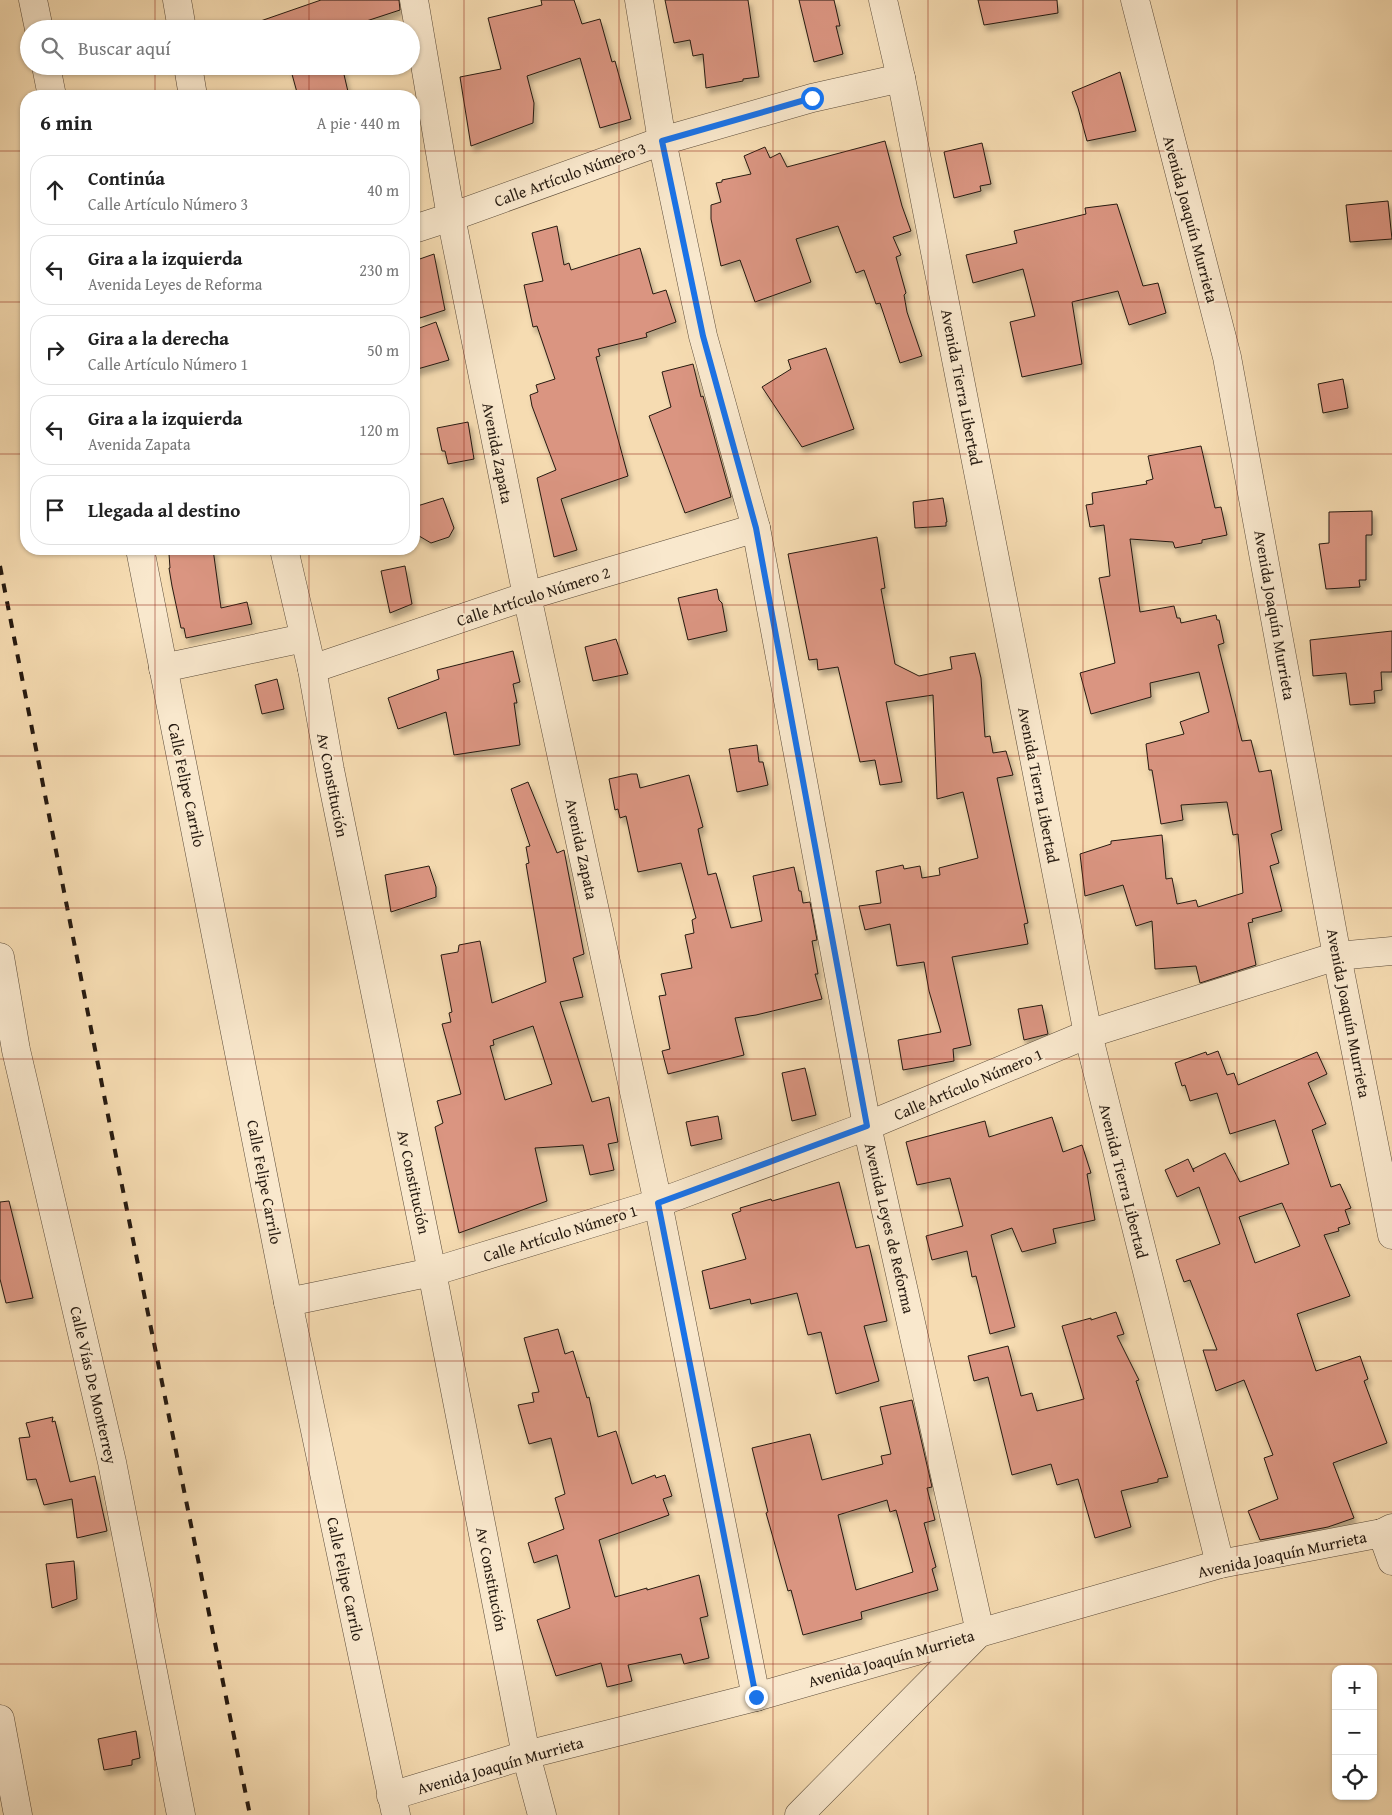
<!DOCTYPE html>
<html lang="es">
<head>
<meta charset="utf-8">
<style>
	:root { --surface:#fff; --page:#f6f6f6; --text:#222; --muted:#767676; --line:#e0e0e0 }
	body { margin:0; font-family:"Gentium Book Plus",serif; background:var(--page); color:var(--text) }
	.controls { position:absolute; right:15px; bottom:15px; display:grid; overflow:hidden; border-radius:10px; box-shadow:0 1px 4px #0004 }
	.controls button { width:45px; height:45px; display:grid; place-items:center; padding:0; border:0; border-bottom:1px solid var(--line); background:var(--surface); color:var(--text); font:25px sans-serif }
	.stop { position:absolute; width:15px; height:15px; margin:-11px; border:4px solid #1a73e8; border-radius:50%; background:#fff }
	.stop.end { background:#1a73e8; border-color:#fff; box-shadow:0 1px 5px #0008 }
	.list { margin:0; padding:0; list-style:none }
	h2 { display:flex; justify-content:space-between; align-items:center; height:65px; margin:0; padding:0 20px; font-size:21px }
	h2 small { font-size:16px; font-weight:400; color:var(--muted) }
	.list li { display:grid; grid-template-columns:32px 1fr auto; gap:15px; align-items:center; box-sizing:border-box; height:70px; margin:0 10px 10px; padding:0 10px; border:1px solid var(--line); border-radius:20px }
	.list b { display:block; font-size:19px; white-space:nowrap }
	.list p { margin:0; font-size:16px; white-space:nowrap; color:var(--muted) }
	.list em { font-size:16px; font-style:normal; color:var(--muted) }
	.icon { flex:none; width:28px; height:28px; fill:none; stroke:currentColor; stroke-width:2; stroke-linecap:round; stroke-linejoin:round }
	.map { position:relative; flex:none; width:1392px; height:1815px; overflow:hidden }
	.search { position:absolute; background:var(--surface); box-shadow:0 1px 4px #0004; left:20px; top:20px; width:400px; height:55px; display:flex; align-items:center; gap:12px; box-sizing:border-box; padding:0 18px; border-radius:28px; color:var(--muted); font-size:19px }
	.panel { position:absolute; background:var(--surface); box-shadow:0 1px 4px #0004; left:20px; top:90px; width:400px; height:465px; border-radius:20px }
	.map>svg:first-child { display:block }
</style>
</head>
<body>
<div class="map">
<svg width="1392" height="1815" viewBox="0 0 1392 1815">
	<defs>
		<filter id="shadow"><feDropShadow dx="3" dy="5.5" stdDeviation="2.5" flood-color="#0004"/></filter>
	</defs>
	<rect width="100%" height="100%" fill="#f6dcb2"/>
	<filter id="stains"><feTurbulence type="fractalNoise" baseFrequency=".004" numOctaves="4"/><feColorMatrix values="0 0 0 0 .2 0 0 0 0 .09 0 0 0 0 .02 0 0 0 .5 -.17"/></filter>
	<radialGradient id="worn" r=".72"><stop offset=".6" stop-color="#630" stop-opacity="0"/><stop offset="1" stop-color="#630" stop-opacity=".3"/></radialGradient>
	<g fill="#da9581" stroke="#261a10" fill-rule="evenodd" filter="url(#shadow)">
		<path d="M321 0H399L400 10 342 29H249V25Z"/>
		<path d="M541 0H574L582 24 600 19 612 62 615 61 631 119 600 128 580 58 527 76 534 103 533 123 471 146 460 77 501 69 488 18 542 5Z"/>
		<path d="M665 0H748L759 77 743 79V81L706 88 703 54 693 56 690 40 674 43Z"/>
		<path d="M799 0H834L840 26H836L843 54 814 62Z"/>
		<path d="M978 0H1057L1058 13 984 25Z"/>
		<path d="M342 66 349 96H298L290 67Z"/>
		<path d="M1120 72 1136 131 1087 141 1078 108 1072 92Z"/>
		<path d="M885 141 902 206 911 231 893 237 901 255 896 257 906 293 904 295 907 312 922 356 900 363 880 303 876 304 864 270 856 273 838 226 796 239 811 282 755 302 740 260 721 266 711 219V205L721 202 716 183 722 182V180L751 174 744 156 765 147 770 158 780 153 787 167Z"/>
		<path d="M982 143 991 184 980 186 981 191 954 198 944 152Z"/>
		<path d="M1388 201 1392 239 1350 242 1346 205Z"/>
		<path d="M1117 204 1143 286 1158 283 1166 313 1129 325 1118 291 1072 302 1082 364 1022 377 1010 322 1035 316 1023 269 973 283 966 255 1017 243 1014 231 1086 214 1085 208Z"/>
		<path d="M557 226 564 265 569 263 571 270 640 248 653 294 666 290 676 322 646 333 647 337 598 349 600 356 596 357 628 476 561 499 577 550 554 557 537 478 556 470 532 406 530 395 538 392 536 385 555 379 537 326 533 327 524 285 543 281 532 233Z"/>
		<path d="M434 254 445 310 420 318 414 290V261Z"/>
		<path d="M436 322 449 360 414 370V330Z"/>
		<path d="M826 348 854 429 802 447 762 387 791 369 788 360Z"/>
		<path d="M693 364 701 397 703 396 731 497 685 513 649 416 671 407 662 372Z"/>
		<path d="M1343 379 1348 408 1323 413 1318 384Z"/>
		<path d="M468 422 474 459 448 464 445 451H442L437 428Z"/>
		<path d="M1201 446 1215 508 1221 507 1227 535 1202 540V543L1175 548 1173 542 1130 539 1140 612 1174 606 1177 618H1180L1181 623 1216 615 1217 620H1219L1224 643 1218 645 1242 741 1251 740 1259 772 1271 770 1282 830 1271 834 1279 863 1270 866 1282 911 1252 919 1253 922 1248 923 1256 965 1200 983 1196 966 1155 969 1152 921 1136 926 1123 885 1085 896 1080 854 1111 844V841L1162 835 1166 879 1172 878 1177 904 1196 900 1198 907 1243 893 1238 834 1233 835 1227 802 1181 805 1183 820 1161 824 1152 770H1149L1146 744 1184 734 1180 722 1209 712 1199 672 1150 683 1151 697 1091 714 1080 673 1115 663 1099 578 1110 576 1104 525 1090 527 1086 505 1093 504 1092 493 1147 484 1146 481 1153 479 1148 456Z"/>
		<path d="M443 498 454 528 449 537 431 543 414 533V507Z"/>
		<path d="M943 498 947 522H946V526L915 528 913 502Z"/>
		<path d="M1372 511V535H1366V580H1359L1360 587 1326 589 1319 544 1329 543V512Z"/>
		<path d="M877 537 885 588 881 589 895 664 919 676 952 669 950 657 975 653 981 678 985 737 990 736 993 753 1006 751 1013 775 997 778 1028 923 1024 924 1028 944 952 957 971 1045 953 1049 954 1061 903 1070 898 1040 941 1032 929 991 924 962 897 966 890 924 865 930 859 906 881 903 876 871 903 865 904 869 920 866 922 878 940 875 939 868 978 858 969 818 963 792 937 799 933 695 886 702 902 782 880 785 875 760 860 762 838 667 818 670 817 659 809 660 788 554Z"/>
		<path d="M213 549 221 608 247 602 252 624 186 638 184 628H181L172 586 169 568H170L169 554Z"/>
		<path d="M405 566 412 604 390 613 381 571Z"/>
		<path d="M717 589 719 600 722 603 727 631 688 640 678 598Z"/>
		<path d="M1392 631V672H1381L1382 690 1374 691 1375 703 1350 705 1346 673 1313 676 1310 640Z"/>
		<path d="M616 639 628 674 593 681 585 647Z"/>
		<path d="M513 651 520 682 513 684 517 703H514L520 745 454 755 446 712 398 729 388 698 439 679 437 670Z"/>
		<path d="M277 679 284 709 262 714 255 685Z"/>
		<path d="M757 745 759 762H763L768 785 737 792 729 749Z"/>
		<path d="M631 774H637L640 788 689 775 703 827 698 829 708 875 716 873 731 928 762 921 753 876 794 867 799 891H801L803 903 810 902 817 940 812 941 818 974H815L822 999 756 1015 735 1018 744 1055 668 1074 662 1051 670 1049 659 996 666 995 661 974 692 968 685 935 694 933 692 920 696 918 681 863 638 872 626 816 620 818 618 809 615 810 609 779Z"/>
		<path d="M528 782 557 853 564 850 584 954 573 958 583 997 560 1002 592 1102 609 1097 618 1142 608 1144 614 1170 590 1175 583 1145 535 1148 547 1201 459 1233 435 1127 443 1123 437 1101 461 1094 442 1024 451 1022 449 1013 452 1012 441 955 458 952 459 945 480 941 492 1003 546 982 526 864 529 863 526 847 530 846 511 789ZM533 1026 552 1084 505 1100 490 1046 494 1045 493 1040Z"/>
		<path d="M429 866 436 887V897L391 912 385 875Z"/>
		<path d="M1042 1005 1048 1034 1024 1040 1018 1009Z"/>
		<path d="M1218 1051 1227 1075 1234 1073 1238 1085 1317 1052 1327 1074 1308 1083 1326 1124 1312 1130 1331 1187 1340 1184 1351 1208 1345 1210 1350 1224 1338 1228 1339 1231 1324 1235 1350 1296 1297 1314 1316 1371 1360 1356 1368 1379 1364 1381 1387 1443 1333 1463 1354 1518 1328 1527 1260 1540 1248 1511 1278 1499 1264 1458 1273 1455 1244 1380 1216 1391 1203 1350H1217L1190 1280 1184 1282 1176 1260 1220 1244 1199 1187 1177 1197 1165 1170 1188 1159 1194 1172 1193 1169 1225 1153 1240 1182 1289 1164 1275 1120 1230 1134 1217 1093 1190 1101 1185 1085 1182 1086 1175 1063 1206 1052 1207 1055ZM1282 1203 1300 1246 1255 1263 1239 1217Z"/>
		<path d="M805 1068 816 1115 792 1121 782 1073Z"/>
		<path d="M718 1116 722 1139 691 1146 686 1122Z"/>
		<path d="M1052 1117 1063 1152 1082 1145 1091 1173 1087 1174 1095 1220 1053 1229 1056 1243 1022 1252 1012 1228 991 1235 1015 1327 990 1334 976 1276 972 1277 967 1251 932 1260 926 1236 963 1226 950 1178 917 1185 906 1142 985 1121 989 1137Z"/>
		<path d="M839 1182 856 1248 869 1245 887 1321 864 1326 879 1381 836 1394 821 1332 808 1335 797 1293 751 1304 750 1299 710 1309 702 1271 746 1259 732 1214 741 1211 740 1208 771 1199 772 1201Z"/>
		<path d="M9 1201 33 1298 6 1303 0 1279V1202Z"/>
		<path d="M1116 1312 1124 1334 1117 1336 1139 1380 1136 1381 1168 1477 1158 1479V1482L1121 1491 1131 1527 1095 1538 1078 1479 1057 1485 1051 1464 1012 1475 988 1377 974 1381 968 1356 1008 1346 1021 1396 1032 1393 1037 1411 1084 1399 1062 1326 1091 1318V1320Z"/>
		<path d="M558 1329 565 1354 573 1351 587 1398 589 1397 598 1437 616 1431 632 1484 655 1475 656 1478 665 1475 672 1496 663 1499 669 1515 599 1540 615 1597 647 1588V1590L699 1575 708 1616 700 1618 709 1658 684 1664 681 1654 628 1665 632 1681 607 1687 601 1663 556 1676 537 1620 570 1608 557 1555 534 1563 528 1543 564 1529 555 1498 565 1494 551 1438 529 1444 518 1405 534 1402 532 1393 539 1392 524 1338Z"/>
		<path d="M912 1400 932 1487 927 1488 935 1520 924 1523 936 1567 932 1569 938 1590 861 1612 862 1619 803 1635 791 1590 788 1591 772 1534 766 1513 768 1512 752 1448 810 1434 822 1480 883 1464 881 1456 891 1454 880 1407ZM887 1500 890 1512 896 1510 913 1572 856 1590 838 1515Z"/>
		<path d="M53 1417 52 1422 55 1421 70 1482 95 1476 107 1531 77 1538 72 1499 44 1505 36 1479 27 1480 19 1438 30 1437 26 1423Z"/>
		<path d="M74 1561 77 1599 52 1608 46 1564Z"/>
		<path d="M136 1731 140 1758 132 1760V1765L104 1770 98 1739Z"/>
	</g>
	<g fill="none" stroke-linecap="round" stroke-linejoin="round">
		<g stroke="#5a4a38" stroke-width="29">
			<g id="minor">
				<path d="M33 0 39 29"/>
				<path d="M177 0 182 29"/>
				<path d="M414 0 451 217 527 596 658 1203 756 1697"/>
				<path d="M639 0 662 141 703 336 756 528 867 1126 980 1632 799 1815"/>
				<path d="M883 0 901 78 1088 1034 1220 1564"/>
				<path d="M1135 0 1227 357 1337 956 1392 1235"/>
				<path d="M46 66 52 96"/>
				<path d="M188 66 193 96"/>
				<path d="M414 229 451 217 662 141 812 98 901 78"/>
				<path d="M140 549 288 1302 396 1815"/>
				<path d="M284 549 312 669 330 770 432 1272 526 1755 542 1815"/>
				<path d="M163 668 304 638"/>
				<path d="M312 669 527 596 756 528"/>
				<path d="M0 957 16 1050 112 1462 181 1815"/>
				<path d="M288 1302 432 1272 658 1203 867 1126 1088 1034 1337 956 1392 951"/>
				<path d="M1382 1533 1392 1561"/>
				<path d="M0 1719 18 1815"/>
				<path d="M391 1796 526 1755 756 1697 1220 1564 1382 1533 1392 1528"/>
			</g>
		</g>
		<use href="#minor" stroke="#f9e8cd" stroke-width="28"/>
		<path stroke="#261a10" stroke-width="4" stroke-dasharray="9 9" stroke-linecap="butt" d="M0 566 117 1161 250 1815"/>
	</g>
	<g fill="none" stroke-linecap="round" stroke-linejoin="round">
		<path stroke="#1a73e8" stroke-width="6" d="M756 1697 658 1203 867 1126 756 528 703 336 662 141 812 98"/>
	</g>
	<path fill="none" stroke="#8f2418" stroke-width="1" stroke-opacity="0.55" d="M155 0V29M309 0V29M464 0V1815M619 0V1815M773 0V1815M928 0V1815M1083 0V1815M1237 0V1815M155 66V96M309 66V96M0 151H26M414 151H1392M0 302H26M414 302H1392M0 454H26M414 454H1392M155 549V1815M309 549V1815M0 605H1392M0 756H1392M0 908H1392M0 1059H1392M0 1210H1392M0 1361H1392M0 1512H1392M0 1664H1392"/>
	<g text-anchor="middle" stroke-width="4" stroke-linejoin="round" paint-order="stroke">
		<g font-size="16" fill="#261a10" stroke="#f9e8cd">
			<text transform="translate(570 174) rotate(-20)" y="6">Calle Artículo Número 3</text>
			<text transform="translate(1191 219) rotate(75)" y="6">Avenida Joaquín Murrieta</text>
			<text transform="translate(962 387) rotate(79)" y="6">Avenida Tierra Libertad</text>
			<text transform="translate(498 453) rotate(79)" y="6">Avenida Zapata</text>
			<text transform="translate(533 596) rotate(-18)" y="6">Calle Artículo Número 2</text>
			<text transform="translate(1275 615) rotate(80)" y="6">Avenida Joaquín Murrieta</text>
			<text transform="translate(187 785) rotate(78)" y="6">Calle Felipe Carrilo</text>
			<text transform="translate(333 785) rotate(79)" y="6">Av Constitución</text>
			<text transform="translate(1039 785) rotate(79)" y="6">Avenida Tierra Libertad</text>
			<text transform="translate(582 849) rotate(78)" y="6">Avenida Zapata</text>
			<text transform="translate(1349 1013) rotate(79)" y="6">Avenida Joaquín Murrieta</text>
			<text transform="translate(968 1084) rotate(-23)" y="6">Calle Artículo Número 1</text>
			<text transform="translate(1124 1181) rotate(76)" y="6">Avenida Tierra Libertad</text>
			<text transform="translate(265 1182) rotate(79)" y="6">Calle Felipe Carrilo</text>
			<text transform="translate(414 1182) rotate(78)" y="6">Av Constitución</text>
			<text transform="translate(890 1228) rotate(77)" y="6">Avenida Leyes de Reforma</text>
			<text transform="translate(560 1233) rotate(-17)" y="6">Calle Artículo Número 1</text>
			<text transform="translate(94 1385) rotate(77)" y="6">Calle Vías De Monterrey</text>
			<text transform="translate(1282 1554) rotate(-12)" y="6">Avenida Joaquín Murrieta</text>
			<text transform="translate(346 1579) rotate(78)" y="6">Calle Felipe Carrilo</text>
			<text transform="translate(492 1579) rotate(79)" y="6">Av Constitución</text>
			<text transform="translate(891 1658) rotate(-16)" y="6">Avenida Joaquín Murrieta</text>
			<text transform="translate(500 1765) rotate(-16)" y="6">Avenida Joaquín Murrieta</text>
		</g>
	</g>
	<rect width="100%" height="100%" filter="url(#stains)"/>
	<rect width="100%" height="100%" fill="url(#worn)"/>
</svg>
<div class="controls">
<button>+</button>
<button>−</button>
<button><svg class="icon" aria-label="locate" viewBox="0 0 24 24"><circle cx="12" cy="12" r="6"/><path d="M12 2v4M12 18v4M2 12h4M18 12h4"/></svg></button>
</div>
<div class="stop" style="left:812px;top:98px"></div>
<div class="stop end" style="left:756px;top:1697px"></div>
<div class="search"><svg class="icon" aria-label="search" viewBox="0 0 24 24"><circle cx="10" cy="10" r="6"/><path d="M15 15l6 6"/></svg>Buscar aquí</div>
<section class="panel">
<h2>6 min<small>A pie · 440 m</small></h2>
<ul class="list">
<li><svg class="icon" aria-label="ahead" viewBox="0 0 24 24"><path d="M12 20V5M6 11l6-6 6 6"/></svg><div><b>Continúa</b><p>Calle Artículo Número 3</p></div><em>40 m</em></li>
<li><svg class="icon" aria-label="left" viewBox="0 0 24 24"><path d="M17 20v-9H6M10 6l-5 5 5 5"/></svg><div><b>Gira a la izquierda</b><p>Avenida Leyes de Reforma</p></div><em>230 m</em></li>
<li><svg class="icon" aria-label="right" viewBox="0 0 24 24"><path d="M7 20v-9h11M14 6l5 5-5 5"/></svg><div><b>Gira a la derecha</b><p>Calle Artículo Número 1</p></div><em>50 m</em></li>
<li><svg class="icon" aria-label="left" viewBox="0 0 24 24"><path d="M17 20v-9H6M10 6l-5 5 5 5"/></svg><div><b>Gira a la izquierda</b><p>Avenida Zapata</p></div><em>120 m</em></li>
<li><svg class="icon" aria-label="arrive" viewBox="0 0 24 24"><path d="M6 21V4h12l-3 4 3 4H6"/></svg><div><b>Llegada al destino</b></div></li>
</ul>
</section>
</div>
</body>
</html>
